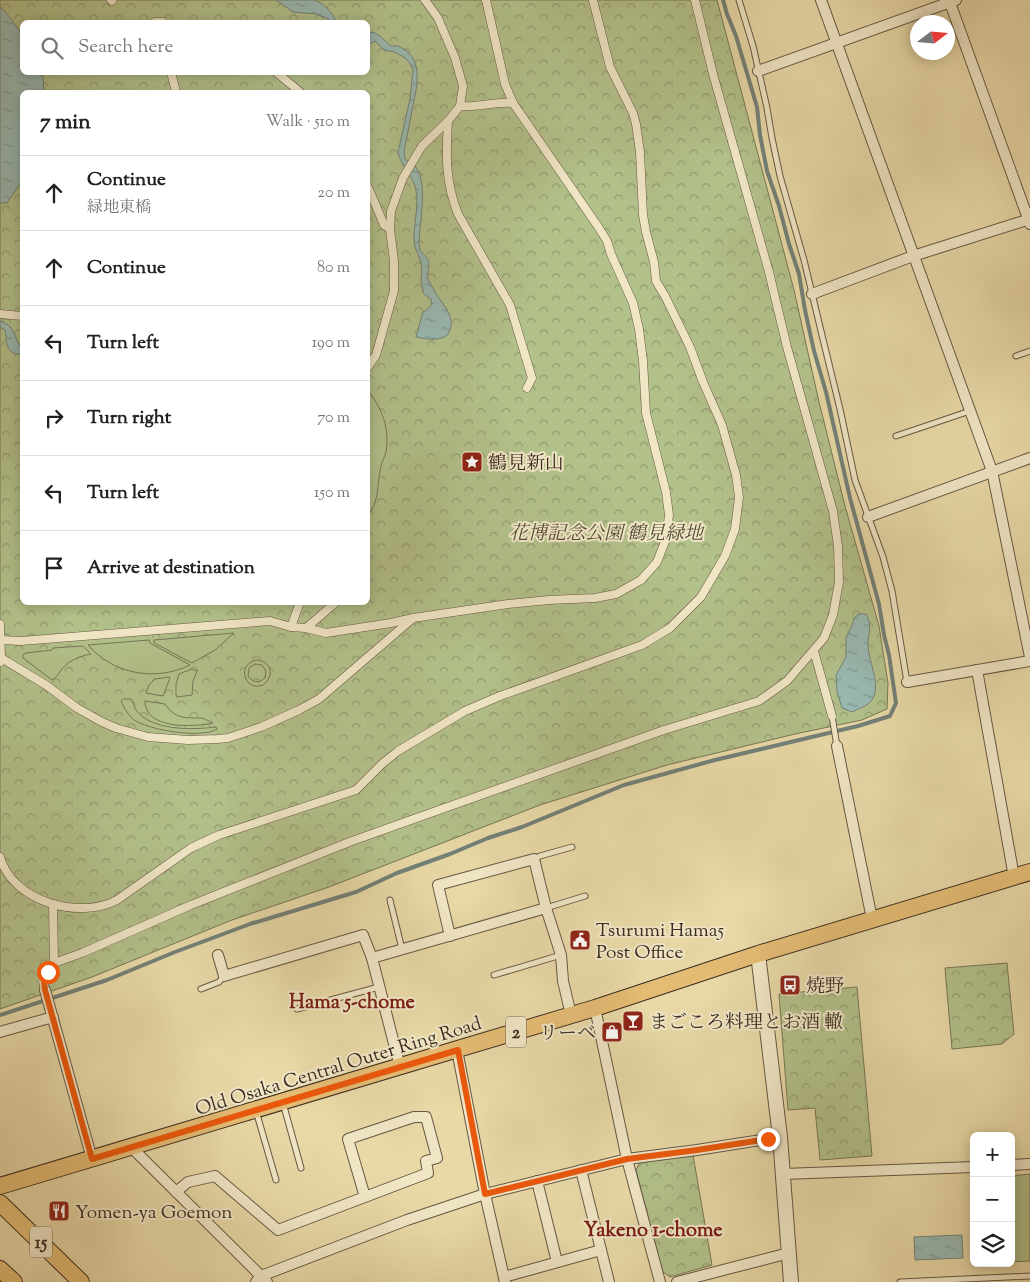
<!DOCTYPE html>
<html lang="en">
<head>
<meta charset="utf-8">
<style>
	:root { --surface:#fff; --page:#f6f6f6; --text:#222; --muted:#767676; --line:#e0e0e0 }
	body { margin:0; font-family:"Sorts Mill Goudy","Noto Serif JP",serif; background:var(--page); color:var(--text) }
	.controls { position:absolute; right:15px; bottom:15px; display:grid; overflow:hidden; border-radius:8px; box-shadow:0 2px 12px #0003 }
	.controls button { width:45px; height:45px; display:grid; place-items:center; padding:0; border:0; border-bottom:1px solid var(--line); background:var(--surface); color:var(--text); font:25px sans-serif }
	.compass { position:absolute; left:910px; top:15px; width:45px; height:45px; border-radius:50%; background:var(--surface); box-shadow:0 2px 12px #0003; rotate:74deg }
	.stop { position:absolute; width:15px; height:15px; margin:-11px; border:4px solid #ea580c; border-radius:50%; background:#fff }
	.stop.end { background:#ea580c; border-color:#fff; box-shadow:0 1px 5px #0008 }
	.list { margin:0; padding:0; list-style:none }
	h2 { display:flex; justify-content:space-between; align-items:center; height:65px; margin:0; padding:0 20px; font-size:21px }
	h2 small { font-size:16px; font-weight:400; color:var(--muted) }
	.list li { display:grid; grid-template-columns:32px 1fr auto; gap:15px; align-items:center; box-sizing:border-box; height:75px; padding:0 20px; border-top:1px solid var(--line) }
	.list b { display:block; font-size:19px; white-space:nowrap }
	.list p { margin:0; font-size:16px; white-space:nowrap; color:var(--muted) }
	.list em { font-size:16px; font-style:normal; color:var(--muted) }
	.icon { flex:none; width:28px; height:28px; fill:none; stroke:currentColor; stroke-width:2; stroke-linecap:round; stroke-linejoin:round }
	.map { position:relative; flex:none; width:1030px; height:1282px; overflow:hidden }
	.search { position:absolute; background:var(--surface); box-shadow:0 2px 12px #0003; left:20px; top:20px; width:350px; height:55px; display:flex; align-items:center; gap:12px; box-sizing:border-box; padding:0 18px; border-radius:8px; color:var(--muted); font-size:19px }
	.panel { position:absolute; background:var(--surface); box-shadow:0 2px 12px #0003; left:20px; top:90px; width:350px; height:515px; border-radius:8px }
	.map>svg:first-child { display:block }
</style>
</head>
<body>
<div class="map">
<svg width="1030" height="1282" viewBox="0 0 1030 1282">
	<defs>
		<pattern id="park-crowns" width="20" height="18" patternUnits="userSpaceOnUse" patternTransform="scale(1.25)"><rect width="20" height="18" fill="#b2c08a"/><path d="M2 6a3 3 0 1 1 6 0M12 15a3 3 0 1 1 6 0" fill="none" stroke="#929c70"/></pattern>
		<pattern id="water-ripples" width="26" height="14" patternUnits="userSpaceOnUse" patternTransform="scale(1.25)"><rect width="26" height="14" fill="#99b9b1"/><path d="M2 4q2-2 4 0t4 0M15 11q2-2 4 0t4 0" fill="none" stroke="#7e9790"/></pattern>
	</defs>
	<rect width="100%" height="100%" fill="#e8d9a7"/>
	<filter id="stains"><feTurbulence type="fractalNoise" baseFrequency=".004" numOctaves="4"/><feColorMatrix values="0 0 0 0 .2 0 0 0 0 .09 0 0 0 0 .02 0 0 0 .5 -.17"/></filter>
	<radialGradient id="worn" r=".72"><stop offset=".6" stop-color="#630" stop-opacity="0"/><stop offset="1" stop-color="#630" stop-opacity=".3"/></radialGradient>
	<g fill="url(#park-crowns)" stroke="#767656" fill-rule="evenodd">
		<path d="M0 0H717L794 290 819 402 845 506 879 626 888 683 887 709 862 720 795 734 667 765 540 805 329 887 232 920 92 977 0 1009ZM22 22H368V72H22ZM22 92H368V602H22Z"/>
		<path d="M1007 963 1014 1034 1002 1044 952 1049 945 968Z"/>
		<path d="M857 987 872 1156 820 1160 815 1108 788 1110 779 994Z"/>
		<path d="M693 1155 712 1265 670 1277 662 1271 636 1170 640 1162Z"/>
	</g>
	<g fill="#b2c08a" stroke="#767656" fill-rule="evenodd">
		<path d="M368 391C382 408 390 429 386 452 384 458 381 464 380 471 377 487 379 502 368 515Z"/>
		<path d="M234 633 215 650 192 663 154 643V640Z"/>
		<path d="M149 640 150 643 190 665C155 682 113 674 88 645Z"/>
		<path d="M83 646 91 654C80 656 70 660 63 668 58 673 58 677 52 680L23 658V655L26 653 52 650 53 648Z"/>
		<path d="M256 660C264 660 272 666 270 675 269 679 266 683 263 685 246 692 235 666 256 660ZM255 664 262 665 266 671 265 678 259 682 253 681 248 676 249 668Z"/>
		<path d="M192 669 197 671 193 681 192 695 177 697 176 695V684L179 674Z"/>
		<path d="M169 677 170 678 163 696 146 693 149 685 155 679Z"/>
		<path d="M123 699H131C133 702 134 706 136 710 151 731 193 730 216 727L217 729C202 739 149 730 134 720 128 715 124 708 121 701Z"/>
		<path d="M145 701 165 704C175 719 185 718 202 718 205 719 209 721 213 723 194 727 145 730 145 701Z"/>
		<path d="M1030 1174V1261L1011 1262V1176Z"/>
	</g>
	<g fill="url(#water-ripples)" stroke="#738178">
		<path d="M276 0H314C326 4 331 12 337 22H333L326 18 316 14 293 12Z"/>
		<path d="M0 7 8 15 22 34V72L42 73 43 78 44 92H22V181L7 203H0Z"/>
		<path d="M373 32 380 36 391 46H398L407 51 413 58 417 69V85L404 152 405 159C408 162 412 163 415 166 429 182 419 224 419 244L420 251C432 261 429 264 427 277 430 282 432 287 435 292 441 303 457 317 449 332 447 337 442 338 436 339 430 340 422 338 416 337L423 312C429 308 432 307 431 299L423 293C423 288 421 283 421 278 422 273 422 268 421 263 418 252 414 249 414 237 414 220 420 203 415 186 411 174 400 164 398 152L410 99 413 70 409 62 405 58 395 52 384 50 375 41 368 45V33Z"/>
		<path d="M0 321C14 324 14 337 21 347L22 346V354C5 355 7 342 5 330L0 327Z"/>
		<path d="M859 614H866C873 629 868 630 868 645 868 660 880 682 874 696 871 705 860 708 852 712L842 708 837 692 836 675 846 657V638L849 631 852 626 854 618Z"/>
		<path d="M962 1235 963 1258 915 1260 914 1237Z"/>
	</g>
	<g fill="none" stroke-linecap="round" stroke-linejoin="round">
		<path stroke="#738178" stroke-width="4" d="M0 1015 107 980 175 952 250 924 356 892 397 873 450 854 488 838 522 827 624 785 715 760 858 726 890 716 896 703 889 655 884 635 879 604 850 498 826 392 814 351 805 310 799 274 789 244 779 206 767 171 760 135 757 107 736 36 727 14 723 0"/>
		<g stroke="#665743" stroke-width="7">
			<g id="service">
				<path d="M739 0 753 46 767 108 772 138 780 176 804 260 821 331 840 409 855 480 883 557 892 591 907 682"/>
				<path d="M1016 356 1030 351"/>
				<path d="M896 436 970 411"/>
				<path d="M832 716 837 746"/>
				<path d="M534 859 540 856 572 847"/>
				<path d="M390 900 402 949"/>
				<path d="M546 908 585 896"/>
				<path d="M494 975 561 955"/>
				<path d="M201 989 219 982 224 976"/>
				<path d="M297 1009 379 987"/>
				<path d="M283 1103 301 1168"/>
				<path d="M256 1111 276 1180"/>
				<path d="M900 1282 1030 1276"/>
			</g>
		</g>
		<g stroke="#665743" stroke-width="9">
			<g id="pedestrian">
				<path d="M111 0 112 1"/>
				<path d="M425 0 438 18 455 58 463 86 460 106"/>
				<path d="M155 22H163"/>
				<path d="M171 72 176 92"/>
				<path d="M276 72 300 92"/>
				<path d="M448 121C446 155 445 181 458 214L510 305 532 378 527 388"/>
				<path d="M368 187 384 225 390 229 394 261V291L376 355 368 367"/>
				<path d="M390 229 391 211 403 178 422 146 448 121 460 106C478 108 495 101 513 103"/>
				<path d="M0 314 22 316"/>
				<path d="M0 624 1 658 0 662"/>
				<path d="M291 627 300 602"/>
				<path d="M306 628 319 617 336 602"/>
				<path d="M1 640 21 641 270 621 291 627 306 628 326 633 391 623 413 618 508 604 549 600 595 598 616 594 632 585 641 580 657 562 666 539 669 515 666 492 646 413 643 361 639 329 633 303 611 254 607 241 599 228 513 103 505 84 486 0"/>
				<path d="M814 651 832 716"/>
				<path d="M1 658 46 685 77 708 102 722 116 728 148 737 188 740 217 739 228 738 261 727 299 710 319 699 412 619"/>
				<path d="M0 857C13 902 79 920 117 900L191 848 219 835 356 790 383 763 398 751 465 711 500 696 642 645 670 628 701 597 725 556 735 529 739 497 736 475 722 425 703 382 690 347 665 296 656 281 654 262 646 232 643 215 640 152 636 124 633 113 610 67 593 0"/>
				<path d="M54 963 82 953 191 905 352 841 664 730 759 701 787 681 824 638 833 615 839 582 838 546 833 511 787 347 769 272 713 74 695 0"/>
				<path d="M45 990 43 981 54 963 53 904"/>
			</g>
		</g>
		<g stroke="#665743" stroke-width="12">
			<g id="minor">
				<path d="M821 0 992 471 1030 657"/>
				<path d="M949 0 1030 224"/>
				<path d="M758 71 956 0"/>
				<path d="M812 294 913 256 1030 219"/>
				<path d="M868 517 1030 458"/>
				<path d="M977 670 1014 877"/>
				<path d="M907 682 1030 661"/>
				<path d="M837 746 872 919"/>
				<path d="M450 936 438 885 534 859 546 908 561 955 563 981 571 1015"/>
				<path d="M218 955 224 976 363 935 372 958 400 1067"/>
				<path d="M372 958 546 908"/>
				<path d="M45 990 92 1159"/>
				<path d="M595 1008 627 1159 660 1282"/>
				<path d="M0 1032 53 1017"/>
				<path d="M457 1050 485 1194 505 1282"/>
				<path d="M131 1147 267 1282"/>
				<path d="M1011 1165 1030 1164"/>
				<path d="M581 1170 609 1282"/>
				<path d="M783 1174 974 1167"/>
				<path d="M537 1181 557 1262"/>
				<path d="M176 1192 188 1182 215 1176 278 1230 428 1173 426 1161 437 1158 426 1117H414L348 1139 365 1197"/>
				<path d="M504 1277 601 1250"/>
				<path d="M256 1282 261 1276 407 1220 485 1194 627 1159 697 1150 780 1137"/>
				<path d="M677 1282 789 1253"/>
			</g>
		</g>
		<g stroke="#665743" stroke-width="16">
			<path id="tertiary" d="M758 954 780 1137 791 1282"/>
		</g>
		<g stroke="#3b2c22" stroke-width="18">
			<g id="primary">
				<path d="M0 1186 595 1008 758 954 1030 872"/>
				<path d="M0 1203 81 1282"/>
				<path d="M0 1269 14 1282"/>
			</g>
		</g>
		<use href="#service" stroke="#f0e6c6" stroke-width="5"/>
		<use href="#pedestrian" stroke="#f0e6c6" stroke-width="8"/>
		<use href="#minor" stroke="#f0e6c6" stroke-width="10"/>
		<use href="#tertiary" stroke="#f0e6c6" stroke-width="14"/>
		<use href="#primary" stroke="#e4bc74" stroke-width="16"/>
	</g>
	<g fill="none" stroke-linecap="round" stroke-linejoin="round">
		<path stroke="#ea580c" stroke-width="6" d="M48 972 44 981 45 990 92 1159 458 1050 485 1194 627 1159 697 1150 768 1139"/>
	</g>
	<defs>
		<g id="sight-square" transform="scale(1.125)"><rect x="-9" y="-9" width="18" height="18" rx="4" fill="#8f2418" stroke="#f0e6c6"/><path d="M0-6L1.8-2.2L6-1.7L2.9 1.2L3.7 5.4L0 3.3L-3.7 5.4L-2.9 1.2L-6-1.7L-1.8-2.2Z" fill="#fff"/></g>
		<g id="civic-square" transform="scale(1.125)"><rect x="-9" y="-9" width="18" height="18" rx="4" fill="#8f2418" stroke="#f0e6c6"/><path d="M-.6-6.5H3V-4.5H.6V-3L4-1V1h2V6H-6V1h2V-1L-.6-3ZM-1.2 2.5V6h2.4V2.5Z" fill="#fff"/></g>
		<g id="bus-square" transform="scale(1.125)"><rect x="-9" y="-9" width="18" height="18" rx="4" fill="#8f2418" stroke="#f0e6c6"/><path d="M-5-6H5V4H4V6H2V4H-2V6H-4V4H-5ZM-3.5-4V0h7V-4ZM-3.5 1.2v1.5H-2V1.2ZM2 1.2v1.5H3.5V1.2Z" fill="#fff"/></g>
		<g id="bar-square" transform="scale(1.125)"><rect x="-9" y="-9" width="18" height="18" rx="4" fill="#8f2418" stroke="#f0e6c6"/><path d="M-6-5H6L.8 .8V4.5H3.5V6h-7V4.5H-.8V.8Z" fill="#fff"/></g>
		<g id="shop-square" transform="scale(1.125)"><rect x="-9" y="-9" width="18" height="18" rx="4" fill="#8f2418" stroke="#f0e6c6"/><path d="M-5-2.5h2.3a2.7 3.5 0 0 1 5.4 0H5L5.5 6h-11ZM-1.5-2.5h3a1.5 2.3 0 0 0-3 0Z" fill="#fff"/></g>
		<g id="restaurant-square" transform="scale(1.125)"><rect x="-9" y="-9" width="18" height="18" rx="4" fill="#8f2418" stroke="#f0e6c6"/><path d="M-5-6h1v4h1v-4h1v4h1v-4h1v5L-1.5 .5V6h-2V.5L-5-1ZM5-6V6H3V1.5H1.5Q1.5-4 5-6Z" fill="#fff"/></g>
	</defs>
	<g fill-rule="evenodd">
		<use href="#sight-square" x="472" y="462"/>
		<use href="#civic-square" x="580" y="940"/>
		<use href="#bus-square" x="790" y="985"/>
		<use href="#bar-square" x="633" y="1021"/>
		<use href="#shop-square" x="612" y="1032"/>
		<use href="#restaurant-square" x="59" y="1211"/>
	</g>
	<g text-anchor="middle" stroke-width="4" stroke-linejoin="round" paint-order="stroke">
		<g fill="#f0e6c6" stroke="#716453" stroke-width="1">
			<rect x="506" y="1016.5" width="20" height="31" rx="4"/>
			<rect x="30" y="1226.5" width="22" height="31" rx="4"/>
		</g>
		<g font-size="18" font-weight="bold" fill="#3b2c22">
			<text x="516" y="1038">2</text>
			<text x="41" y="1248">15</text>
		</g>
		<g font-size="19" fill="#3b2c22" stroke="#f0e6c6" text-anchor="start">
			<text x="488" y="469">鶴見新山</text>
			<text x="596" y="936">Tsurumi Hama5<tspan x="596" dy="22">Post Office</tspan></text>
			<text x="806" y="992">焼野</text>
			<text x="649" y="1028">まごころ料理とお酒 轍</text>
			<text x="596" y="1039" text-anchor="end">リーベ</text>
			<text x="75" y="1218">Yomen-ya Goemon</text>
		</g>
		<g font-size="19" font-style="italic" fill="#534a37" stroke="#f0e6c6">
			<text x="606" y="539">花博記念公園 鶴見緑地</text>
		</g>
		<g font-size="19" fill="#3b2c22" stroke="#f0e6c6">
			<text transform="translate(338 1065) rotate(-17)" y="7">Old Osaka Central Outer Ring Road</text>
		</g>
		<g font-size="20" font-weight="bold" fill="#7a1f14" stroke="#f0e6c6">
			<text x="352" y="1008">Hama 5-chome</text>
			<text x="653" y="1236">Yakeno 1-chome</text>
		</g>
	</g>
	<rect width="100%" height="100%" filter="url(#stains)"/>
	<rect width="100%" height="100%" fill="url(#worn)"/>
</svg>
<div class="controls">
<button>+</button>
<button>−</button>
<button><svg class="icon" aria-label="layers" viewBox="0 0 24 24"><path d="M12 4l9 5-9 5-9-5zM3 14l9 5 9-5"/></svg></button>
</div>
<svg class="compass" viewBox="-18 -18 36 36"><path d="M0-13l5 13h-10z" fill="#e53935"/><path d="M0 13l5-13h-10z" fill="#767676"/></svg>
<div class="stop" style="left:48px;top:972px"></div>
<div class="stop end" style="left:768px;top:1139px"></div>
<div class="search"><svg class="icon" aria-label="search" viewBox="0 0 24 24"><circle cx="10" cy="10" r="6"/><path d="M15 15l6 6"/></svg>Search here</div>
<section class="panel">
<h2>7 min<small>Walk · 510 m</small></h2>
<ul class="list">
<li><svg class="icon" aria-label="ahead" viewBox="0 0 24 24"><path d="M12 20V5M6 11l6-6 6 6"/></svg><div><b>Continue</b><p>緑地東橋</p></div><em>20 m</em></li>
<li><svg class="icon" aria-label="ahead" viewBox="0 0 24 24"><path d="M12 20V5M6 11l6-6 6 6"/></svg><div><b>Continue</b></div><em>80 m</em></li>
<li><svg class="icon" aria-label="left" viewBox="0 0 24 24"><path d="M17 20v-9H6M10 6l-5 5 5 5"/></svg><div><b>Turn left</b></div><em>190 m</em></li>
<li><svg class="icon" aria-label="right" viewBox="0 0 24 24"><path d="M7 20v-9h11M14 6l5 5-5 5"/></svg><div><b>Turn right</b></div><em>70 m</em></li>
<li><svg class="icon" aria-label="left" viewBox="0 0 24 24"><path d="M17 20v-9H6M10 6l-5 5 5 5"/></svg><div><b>Turn left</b></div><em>150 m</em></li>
<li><svg class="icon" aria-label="arrive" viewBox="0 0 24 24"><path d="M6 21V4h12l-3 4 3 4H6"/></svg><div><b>Arrive at destination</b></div></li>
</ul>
</section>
</div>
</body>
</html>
